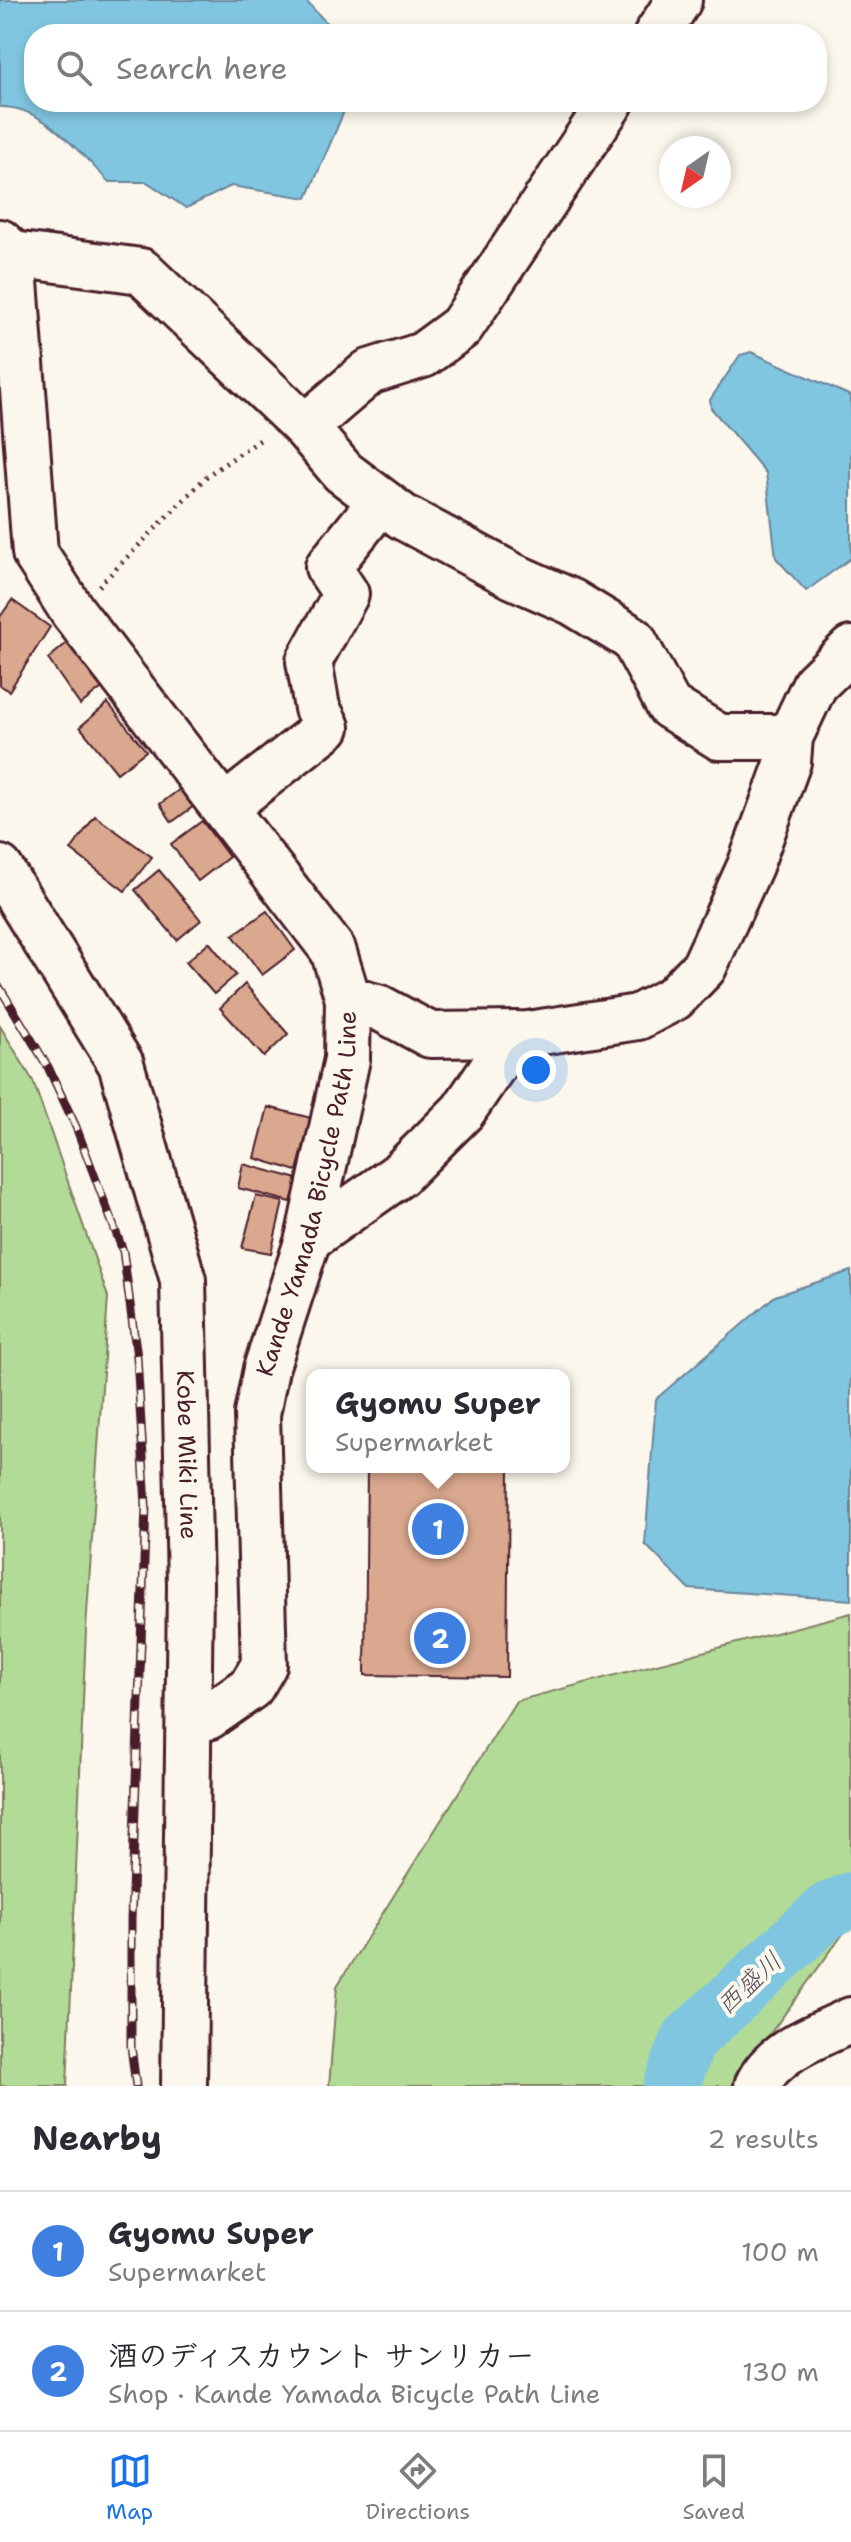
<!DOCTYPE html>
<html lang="en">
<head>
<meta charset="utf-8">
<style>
	:root { --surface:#fff; --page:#f7f7f7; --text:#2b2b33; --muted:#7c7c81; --line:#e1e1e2; --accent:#1a73e8 }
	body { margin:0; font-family:"Shantell Sans","Klee One",sans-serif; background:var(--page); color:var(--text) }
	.compass { position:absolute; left:659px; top:136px; width:72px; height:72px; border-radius:50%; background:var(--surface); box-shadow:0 4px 12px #0003; rotate:214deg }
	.you { position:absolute; left:536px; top:1070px; width:28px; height:28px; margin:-20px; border:6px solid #fff; border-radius:50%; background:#1a73e8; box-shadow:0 0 0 12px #1a73e833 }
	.badge { display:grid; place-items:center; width:52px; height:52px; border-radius:50%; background:var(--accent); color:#fff; font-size:26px; font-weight:700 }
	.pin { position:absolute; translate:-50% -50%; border:4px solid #fff; box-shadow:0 2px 8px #0006 }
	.popup { position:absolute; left:306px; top:1369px; width:264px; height:104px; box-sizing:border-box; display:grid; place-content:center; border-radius:16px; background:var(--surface); filter:drop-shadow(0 2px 6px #0005); font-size:26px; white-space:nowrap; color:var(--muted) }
	.popup b { font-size:30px; color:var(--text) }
	.popup::after { content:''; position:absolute; left:50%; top:100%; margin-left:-16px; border:16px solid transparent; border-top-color:var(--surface) }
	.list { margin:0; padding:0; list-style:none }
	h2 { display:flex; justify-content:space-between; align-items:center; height:104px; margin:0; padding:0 32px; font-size:34px }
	h2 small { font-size:26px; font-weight:400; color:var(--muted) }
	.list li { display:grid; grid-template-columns:52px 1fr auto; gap:24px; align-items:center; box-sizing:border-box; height:120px; padding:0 32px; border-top:2px solid var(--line) }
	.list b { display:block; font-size:30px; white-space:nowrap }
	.list p { margin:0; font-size:26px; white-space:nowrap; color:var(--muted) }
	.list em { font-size:26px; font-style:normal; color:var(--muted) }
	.icon { flex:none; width:44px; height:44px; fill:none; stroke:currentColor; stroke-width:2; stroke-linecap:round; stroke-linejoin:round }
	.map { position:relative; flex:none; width:851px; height:2086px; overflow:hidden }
	.search { position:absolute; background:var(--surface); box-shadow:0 4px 12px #0003; left:24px; right:24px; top:24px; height:88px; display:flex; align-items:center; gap:20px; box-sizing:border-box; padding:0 28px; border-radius:32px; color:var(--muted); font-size:30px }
	.sheet { height:344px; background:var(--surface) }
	nav { display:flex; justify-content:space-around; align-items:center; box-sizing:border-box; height:112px; border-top:2px solid var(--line); background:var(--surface); font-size:22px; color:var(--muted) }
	nav a { display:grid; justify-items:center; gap:4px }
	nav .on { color:var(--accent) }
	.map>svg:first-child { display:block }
</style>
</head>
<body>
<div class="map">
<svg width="851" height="2086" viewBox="0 0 851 2086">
	<rect width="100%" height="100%" fill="#fbf7ec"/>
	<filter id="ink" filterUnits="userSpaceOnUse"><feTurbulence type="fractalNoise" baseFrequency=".0125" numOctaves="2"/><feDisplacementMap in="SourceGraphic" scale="16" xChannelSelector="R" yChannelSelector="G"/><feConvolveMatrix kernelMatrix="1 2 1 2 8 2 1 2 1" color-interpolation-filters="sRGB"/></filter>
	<g filter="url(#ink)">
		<g fill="#b2db97" stroke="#7e7d61" stroke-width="2">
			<path d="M0 1026 33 1081 108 1297 86 1629 67 2086H0Z"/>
			<path d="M851 1613V1923L732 2086H329L337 1986 516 1701Z"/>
		</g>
		<g fill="#80c6e1" stroke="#6a8398" stroke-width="2">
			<path d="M0 0H305L337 34H34V102H348L307 198 231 186 186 208 147 182H109C79 153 45 106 0 107Z"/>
			<path d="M751 352 851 396V558L806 591 776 558 766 473 711 408 710 400 740 355Z"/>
			<path d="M851 1271V1600L689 1589 645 1544 656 1399 775 1296Z"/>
		</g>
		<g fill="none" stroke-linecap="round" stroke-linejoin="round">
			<path stroke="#80c6e1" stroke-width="56" d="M671 2086 689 2039 827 1911 851 1900"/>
		</g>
		<g fill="#daa88e" stroke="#4a1f2b" stroke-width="2">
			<path d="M12 600 50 627 9 691 0 685V617Z"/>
			<path d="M68 642 102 688 80 705 48 659Z"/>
			<path d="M108 703 146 751 117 773 80 727Z"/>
			<path d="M180 789 194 806 172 822 160 804Z"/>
			<path d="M95 816 152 857 125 891 71 850Z"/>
			<path d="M202 821 229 857 198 881 171 844Z"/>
			<path d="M159 870 201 920 177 940 135 890Z"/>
			<path d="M267 911 295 950 262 975 233 935Z"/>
			<path d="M209 942 236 975 214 994 186 962Z"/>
			<path d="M245 984 288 1034 264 1057 220 1008Z"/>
			<path d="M268 1107 311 1118 297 1171 255 1158Z"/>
			<path d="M243 1164 298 1179 291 1202 238 1188Z"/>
			<path d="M256 1196 283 1202 271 1253 242 1248Z"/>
			<path d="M367 1467H509L507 1677 365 1675Z"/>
		</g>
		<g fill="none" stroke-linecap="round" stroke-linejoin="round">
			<g stroke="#4a1f2b" stroke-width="50">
				<g id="minor">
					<path d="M657 34 679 0"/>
					<path d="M0 242 13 254 35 553 73 612 333 950 348 999"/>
					<path d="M13 254 141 271 305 427 343 472 403 517 513 576 572 602 633 639 669 706 719 737H790"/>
					<path d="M305 427 369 372 423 355 461 327 611 102"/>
					<path d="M224 808 327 727 317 708 309 661 346 594 328 567 381 501"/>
					<path d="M308 1239 399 1175 463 1111 515 1034"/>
					<path d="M757 2086C773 2050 818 2036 851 2020"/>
				</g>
			</g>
			<g stroke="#4a1f2b" stroke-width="50">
				<g id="major">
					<path id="s1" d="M0 868 121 1064 183 1280 190 1585 184 2086"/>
					<path id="s2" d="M208 1717 251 1687 264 1665 257 1414 266 1369 308 1239 347 1059 348 999 380 1008 430 1035 528 1034 638 1017 674 998 704 967 750 866 788 762 790 737 815 684 851 649"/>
				</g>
			</g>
			<path stroke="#4a1f2b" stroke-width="5" stroke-dasharray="2 6" stroke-linecap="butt" d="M99 586 208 475 263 438"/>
			<use href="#minor" stroke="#fbf7ec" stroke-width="44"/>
			<use href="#major" stroke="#fbf7ec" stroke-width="44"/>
			<g stroke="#4a1f2b" stroke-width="9">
				<path id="rail" d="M0 988 48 1067 76 1127 123 1251 137 1357 146 1506 131 1920V2046L136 2086"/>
			</g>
			<use href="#rail" stroke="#fbf7ec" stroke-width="6" stroke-dasharray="18" stroke-linecap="butt"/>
		</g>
	</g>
	<g text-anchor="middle" stroke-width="8" stroke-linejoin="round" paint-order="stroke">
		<g font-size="24" fill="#4a1f2b" stroke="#fbf7ec">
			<text dy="8" stroke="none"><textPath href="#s2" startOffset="556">Kande Yamada Bicycle Path Line</textPath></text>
			<text dy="8" stroke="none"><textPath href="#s1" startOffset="630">Kobe Miki Line</textPath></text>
		</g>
		<g font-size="26" font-style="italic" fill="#5a5162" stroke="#fbf7ec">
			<text transform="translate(749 1983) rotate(-43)" y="9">西盛川</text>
		</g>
	</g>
</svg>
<svg class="compass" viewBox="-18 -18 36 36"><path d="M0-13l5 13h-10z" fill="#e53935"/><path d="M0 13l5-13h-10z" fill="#7c7c81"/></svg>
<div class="you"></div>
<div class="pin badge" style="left:438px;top:1529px;background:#3f7fe0">1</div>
<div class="popup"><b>Gyomu Super</b>Supermarket</div>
<div class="pin badge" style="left:440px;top:1638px;background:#3f7fe0">2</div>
<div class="search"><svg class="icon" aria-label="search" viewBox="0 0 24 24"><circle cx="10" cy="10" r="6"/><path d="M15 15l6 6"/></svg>Search here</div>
</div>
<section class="sheet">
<h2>Nearby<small>2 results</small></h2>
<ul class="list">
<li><span class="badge" style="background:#3f7fe0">1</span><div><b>Gyomu Super</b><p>Supermarket</p></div><em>100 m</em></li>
<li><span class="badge" style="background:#3f7fe0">2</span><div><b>酒のディスカウント サンリカー</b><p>Shop · Kande Yamada Bicycle Path Line</p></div><em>130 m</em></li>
</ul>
</section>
<nav>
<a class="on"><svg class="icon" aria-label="map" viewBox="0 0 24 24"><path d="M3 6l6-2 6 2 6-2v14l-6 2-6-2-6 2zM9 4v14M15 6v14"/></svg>Map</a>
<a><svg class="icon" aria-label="directions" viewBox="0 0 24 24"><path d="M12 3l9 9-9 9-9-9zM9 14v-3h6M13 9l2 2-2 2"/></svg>Directions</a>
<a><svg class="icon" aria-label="saved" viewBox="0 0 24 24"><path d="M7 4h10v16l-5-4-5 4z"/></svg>Saved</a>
</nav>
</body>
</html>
